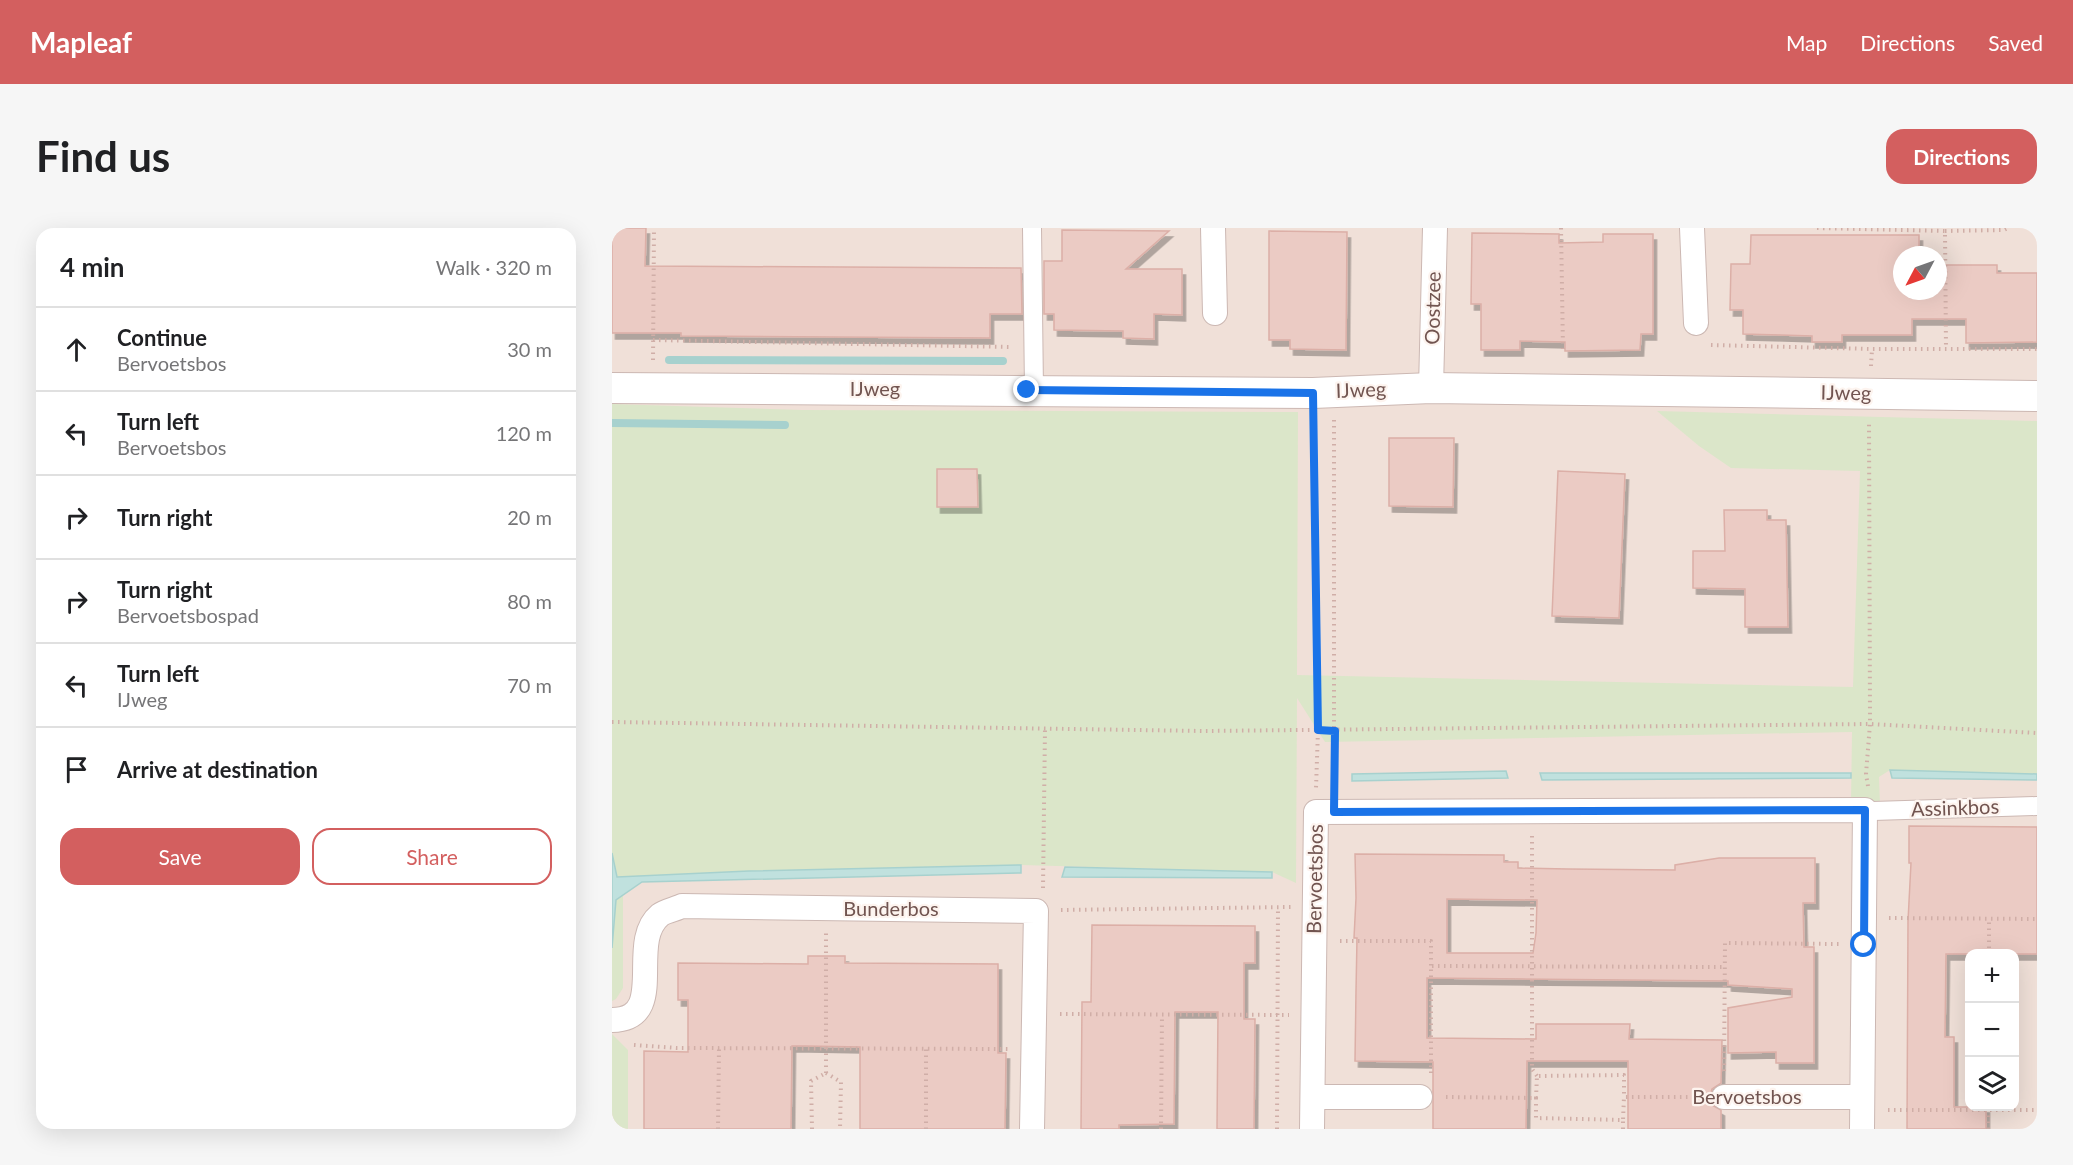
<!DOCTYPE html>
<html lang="en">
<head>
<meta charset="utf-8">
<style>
	:root { --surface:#fff; --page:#f6f6f6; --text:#202124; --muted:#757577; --line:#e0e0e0; --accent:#d35f5f }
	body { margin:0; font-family:Lato,sans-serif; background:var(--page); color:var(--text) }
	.controls { position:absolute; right:18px; bottom:18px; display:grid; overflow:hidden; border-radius:12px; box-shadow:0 6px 24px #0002 }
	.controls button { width:54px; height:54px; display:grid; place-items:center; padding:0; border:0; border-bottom:2px solid var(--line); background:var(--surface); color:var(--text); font:30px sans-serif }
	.compass { position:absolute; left:1281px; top:18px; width:54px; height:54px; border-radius:50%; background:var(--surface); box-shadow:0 6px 24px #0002; rotate:229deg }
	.stop { position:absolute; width:18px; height:18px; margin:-14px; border:4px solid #1a73e8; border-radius:50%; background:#fff }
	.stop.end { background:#1a73e8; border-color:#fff; box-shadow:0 2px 6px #0008 }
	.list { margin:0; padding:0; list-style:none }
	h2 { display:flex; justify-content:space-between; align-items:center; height:78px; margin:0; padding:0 24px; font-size:26px }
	h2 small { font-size:20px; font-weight:400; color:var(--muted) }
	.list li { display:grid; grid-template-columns:39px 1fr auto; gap:18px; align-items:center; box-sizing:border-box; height:84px; padding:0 24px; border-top:2px solid var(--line) }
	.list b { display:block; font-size:22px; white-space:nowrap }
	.list p { margin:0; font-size:20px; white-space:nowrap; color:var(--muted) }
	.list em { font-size:20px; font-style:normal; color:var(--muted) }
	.actions { display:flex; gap:12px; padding:18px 24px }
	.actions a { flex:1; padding:14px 0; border:2px solid var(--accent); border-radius:18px; text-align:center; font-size:21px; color:var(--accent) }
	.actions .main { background:var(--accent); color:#fff }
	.icon { flex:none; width:33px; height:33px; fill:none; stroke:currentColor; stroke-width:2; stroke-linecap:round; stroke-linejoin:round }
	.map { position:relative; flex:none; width:1425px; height:901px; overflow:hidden; border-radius:18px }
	header { display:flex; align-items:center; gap:36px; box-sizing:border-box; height:84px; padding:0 30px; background:var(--accent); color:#fff }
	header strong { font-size:28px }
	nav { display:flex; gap:33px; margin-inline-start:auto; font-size:21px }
	.intro { display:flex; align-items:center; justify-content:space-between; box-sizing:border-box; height:144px; padding:0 36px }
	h1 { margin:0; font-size:42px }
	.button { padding:15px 27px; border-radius:18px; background:var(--accent); color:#fff; font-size:21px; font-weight:700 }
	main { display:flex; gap:36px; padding:0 36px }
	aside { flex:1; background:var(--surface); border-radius:18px; box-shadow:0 6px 24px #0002 }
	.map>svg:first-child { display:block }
</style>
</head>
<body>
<header>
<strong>Mapleaf</strong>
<nav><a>Map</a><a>Directions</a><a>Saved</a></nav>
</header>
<div class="intro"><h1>Find us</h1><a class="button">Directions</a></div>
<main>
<aside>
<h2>4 min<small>Walk · 320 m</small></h2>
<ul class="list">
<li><svg class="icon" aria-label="ahead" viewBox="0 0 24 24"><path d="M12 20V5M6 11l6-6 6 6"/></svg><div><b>Continue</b><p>Bervoetsbos</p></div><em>30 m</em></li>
<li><svg class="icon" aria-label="left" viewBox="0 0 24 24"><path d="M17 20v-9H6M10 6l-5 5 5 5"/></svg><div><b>Turn left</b><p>Bervoetsbos</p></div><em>120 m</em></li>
<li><svg class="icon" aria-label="right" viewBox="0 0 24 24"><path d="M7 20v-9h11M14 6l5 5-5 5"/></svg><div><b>Turn right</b></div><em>20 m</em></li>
<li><svg class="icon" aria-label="right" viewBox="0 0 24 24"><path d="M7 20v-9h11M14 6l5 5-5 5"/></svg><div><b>Turn right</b><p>Bervoetsbospad</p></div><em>80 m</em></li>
<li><svg class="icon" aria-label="left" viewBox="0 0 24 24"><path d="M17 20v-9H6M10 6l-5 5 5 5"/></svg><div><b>Turn left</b><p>IJweg</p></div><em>70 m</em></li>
<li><svg class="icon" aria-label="arrive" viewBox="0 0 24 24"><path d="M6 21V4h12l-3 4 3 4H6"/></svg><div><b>Arrive at destination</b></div></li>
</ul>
<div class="actions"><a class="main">Save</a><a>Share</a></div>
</aside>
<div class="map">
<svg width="1425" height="901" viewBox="0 0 1425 901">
	<defs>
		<filter id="shadow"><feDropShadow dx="3.5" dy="6" stdDeviation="0" flood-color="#0004"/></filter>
	</defs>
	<rect width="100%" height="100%" fill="#faefe9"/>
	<path fill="#f0e0d8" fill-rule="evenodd" d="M0 0H1425V901H0ZM1290 27H1326V63H1290ZM1358 726H1402V878H1358Z"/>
	<g fill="#dbe6c9">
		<path d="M0 176 190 182 686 184 685 447 1241 459 1248 243 1119 240 1087 218 1045 183 1425 193V546L1278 542 1267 549 1268 576 1239 575 1240 504 713 514 685 470 684 655 660 644 409 637 137 643 5 649 0 625Z"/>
		<path d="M11 667V760L4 771 0 773V720L4 672Z"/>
		<path d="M0 806 16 822V901H0Z"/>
	</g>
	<g fill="#c0e1de" stroke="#a7d1ce" stroke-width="1.5">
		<path d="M1278 542 1425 546V552L1280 550Z"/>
		<path d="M894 543 896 550 740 553V546Z"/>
		<path d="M928 545H1239V550L930 552Z"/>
		<path d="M0 625 5 649 137 643 409 637V645L30 654 4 672 0 720Z"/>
		<path d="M453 639 660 644V650L450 649Z"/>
	</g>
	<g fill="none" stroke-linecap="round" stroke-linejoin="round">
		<g stroke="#a7d1ce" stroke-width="8">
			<path d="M57 132 391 133"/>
			<path d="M0 195 173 197"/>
		</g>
	</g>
	<g fill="#ebcbc4" stroke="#dcafa7" stroke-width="1.5" fill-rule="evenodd" filter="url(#shadow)">
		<path d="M0 0H34L33 38 409 40 410 86H378V110L69 108V105H0Z"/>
		<path d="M450 2 557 3 514 41H570V87L542 86V111L511 110V103L442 102V86H432V33H450Z"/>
		<path d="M657 3 735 4 734 122 678 121V112H657Z"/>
		<path d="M860 5 947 6V15L991 14V6H1041V106H1029L1028 122 953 123V114L908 113V122H869V76H859Z"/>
		<path d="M1139 7H1307V27H1290V63H1326V37H1385V45H1425V114L1354 115V91H1300V107H1230V114H1200V108L1131 106V82H1118L1119 36H1138Z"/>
		<path d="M777 210H842L841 279 777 278Z"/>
		<path d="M325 241H365L366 279H325Z"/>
		<path d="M946 243 1013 246 1007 390 940 388Z"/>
		<path d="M1112 282H1155V292H1174L1176 399H1133V361L1081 360V323H1113Z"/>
		<path d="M1297 598 1425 599V726H1334L1333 809H1342V879H1374V901H1295L1296 693 1299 635H1297Z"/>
		<path d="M743 626 892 627V634H906V640L956 641 1063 642V637L1107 630H1203V675H1191L1192 719H1202V835H1164V824L1116 825V780L1180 769V761L1116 757V753L815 750V810L924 811V796H1018L1017 811 1110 812 1109 855 1100 861 1098 868 1100 877 1109 882V901H1016V833H915L914 901H821V834L743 833 744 763 745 710H742L744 670ZM835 671 925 672 924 705 921 725H835Z"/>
		<path d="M480 697 643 698V735H632V791H643L642 901H605L606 784H563L562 896 507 897V901H469L470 774H479Z"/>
		<path d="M196 728H233V735L386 736V825H394L393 901H248V819L194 818H180L179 901H32V823L76 824V772H66V735L196 736Z"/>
	</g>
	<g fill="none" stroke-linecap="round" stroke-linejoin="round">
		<g stroke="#ccb8b3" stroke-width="20">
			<g id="pedestrian">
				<path d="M420 0 422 162"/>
				<path d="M1261 583 1425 578"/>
			</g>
		</g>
		<g stroke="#ccb8b3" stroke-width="26">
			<g id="minor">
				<path d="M601 0 603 85"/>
				<path d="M1080 0 1084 95"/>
				<path d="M819 160 823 0"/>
				<path d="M0 792C58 791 14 715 48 687 53 683 64 681 70 678L424 683 420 901"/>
				<path d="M701 869H808"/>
				<path d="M1112 869H1250"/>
				<path d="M700 901 704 584 1253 582 1250 901"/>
			</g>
		</g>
		<g stroke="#ccb8b3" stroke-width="32">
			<path id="tertiary" d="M0 160 701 165 819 160 1425 168"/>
		</g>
		<g stroke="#d0aea7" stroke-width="4" stroke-dasharray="1.5 4.5" stroke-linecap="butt">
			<path d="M949 0 951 121"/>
			<path d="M1205 0 1333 3 1334 121"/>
			<path d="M1333 3 1392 2 1396 0"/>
			<path d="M41 112 398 119"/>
			<path d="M1099 117 1260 121H1425"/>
			<path d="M41 132 42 0"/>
			<path d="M1259 138 1260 121"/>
			<path d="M702 192 706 502 704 560"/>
			<path d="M722 192V560"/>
			<path d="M0 494 591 503 1258 496 1425 505"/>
			<path d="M1256 558 1254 546 1258 496 1257 193"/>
			<path d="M920 608V841L925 848"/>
			<path d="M431 660 433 500"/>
			<path d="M449 682 679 679"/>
			<path d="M1277 690 1425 691"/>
			<path d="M728 713H819V738"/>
			<path d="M1377 726V691"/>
			<path d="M448 786 677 787"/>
			<path d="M22 817 65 820 396 821"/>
			<path d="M1112 843 1113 715 1227 716"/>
			<path d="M214 845V705"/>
			<path d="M214 845 229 854 228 901"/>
			<path d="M819 845V738L1113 739"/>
			<path d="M834 869 924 870V890L1011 892 1012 869H1087"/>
			<path d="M924 870 925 848 1012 847V869"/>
			<path d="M1276 882H1425"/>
			<path d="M106 901 107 820"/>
			<path d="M200 901 199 853 214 845"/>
			<path d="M314 901V821"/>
			<path d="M549 901 550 787"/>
			<path d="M665 901 666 679"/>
			<path d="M1011 901V892"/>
			<path d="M1376 901V878"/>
		</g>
		<use href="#pedestrian" stroke="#fff" stroke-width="18"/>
		<use href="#minor" stroke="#fff" stroke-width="24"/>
		<use href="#tertiary" stroke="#fff" stroke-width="30"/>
	</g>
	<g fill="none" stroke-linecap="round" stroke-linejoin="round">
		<path stroke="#1a73e8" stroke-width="8" d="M415 162 701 165 706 502 723 503 722 584 1253 582 1252 717"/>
	</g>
	<g text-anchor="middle" stroke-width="4.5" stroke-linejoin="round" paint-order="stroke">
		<g font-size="20" fill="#715450" stroke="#fdf4ef">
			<text transform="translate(821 80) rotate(-89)" y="7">Oostzee</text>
			<text x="263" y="168">IJweg</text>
			<text transform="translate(749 162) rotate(-2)" y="7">IJweg</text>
			<text transform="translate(1234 165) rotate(1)" y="7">IJweg</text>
			<text transform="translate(1343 580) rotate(-2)" y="7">Assinkbos</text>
			<text transform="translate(703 651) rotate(-89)" y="7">Bervoetsbos</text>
			<text x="279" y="688">Bunderbos</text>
			<text x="1135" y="876">Bervoetsbos</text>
		</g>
	</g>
</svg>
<div class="controls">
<button>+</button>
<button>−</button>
<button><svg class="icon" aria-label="layers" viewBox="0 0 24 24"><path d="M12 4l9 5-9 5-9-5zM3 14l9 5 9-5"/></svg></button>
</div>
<svg class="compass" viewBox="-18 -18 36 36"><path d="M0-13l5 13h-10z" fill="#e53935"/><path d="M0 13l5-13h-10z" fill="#757577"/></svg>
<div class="stop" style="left:1252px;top:717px"></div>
<div class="stop end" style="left:415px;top:162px"></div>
</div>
</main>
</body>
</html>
